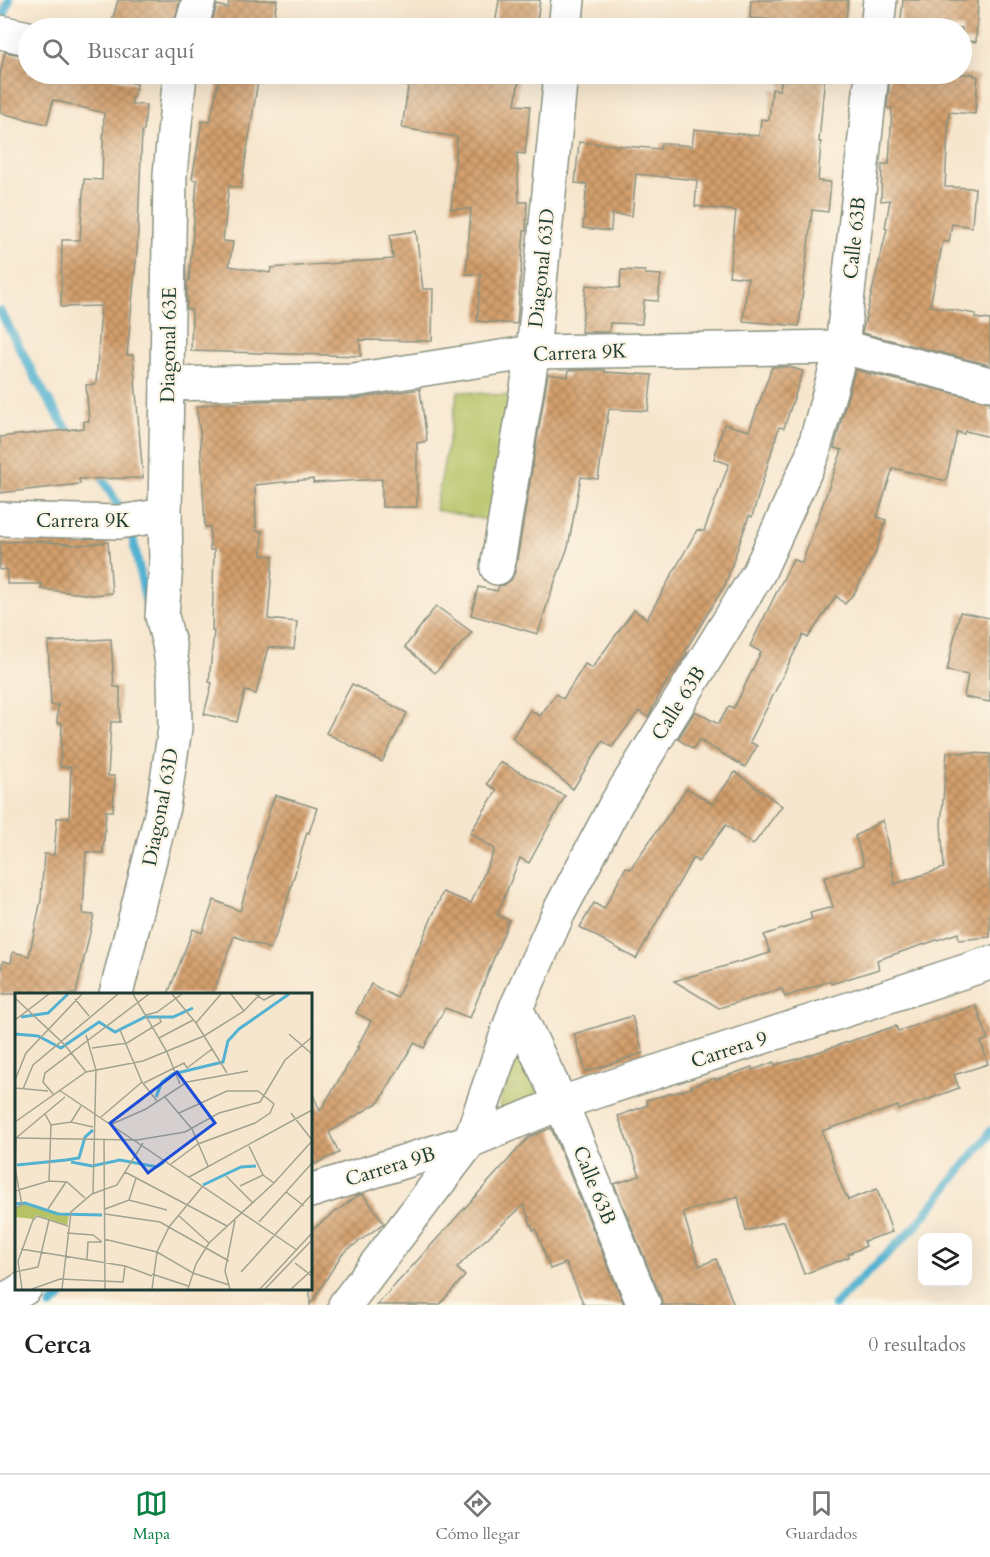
<!DOCTYPE html>
<html lang="es">
<head>
<meta charset="utf-8">
<style>
	:root { --surface:#fff; --page:#f2f2f2; --text:#222; --muted:#767676; --line:#e0e0e0; --accent:#0b8043 }
	body { margin:0; font-family:Cardo,serif; background:var(--page); color:var(--text) }
	.controls { position:absolute; right:18px; bottom:18px; display:grid; overflow:hidden; border-radius:12px; box-shadow:0 6px 24px #0002 }
	.controls button { width:54px; height:54px; display:grid; place-items:center; padding:0; border:0; border-bottom:2px solid var(--line); background:var(--surface); color:var(--text); font:30px sans-serif }
	.list { margin:0; padding:0; list-style:none }
	h2 { display:flex; justify-content:space-between; align-items:center; height:78px; margin:0; padding:0 24px; font-size:26px }
	h2 small { font-size:20px; font-weight:400; color:var(--muted) }
	.icon { flex:none; width:33px; height:33px; fill:none; stroke:currentColor; stroke-width:2; stroke-linecap:round; stroke-linejoin:round }
	.map { position:relative; flex:none; width:990px; height:1305px; overflow:hidden }
	.search { position:absolute; background:var(--surface); box-shadow:0 6px 24px #0002; left:18px; right:18px; top:18px; height:66px; display:flex; align-items:center; gap:15px; box-sizing:border-box; padding:0 21px; border-radius:33px; color:var(--muted); font-size:22px }
	.sheet { height:168px; background:var(--surface) }
	nav { display:flex; justify-content:space-around; align-items:center; box-sizing:border-box; height:84px; border-top:2px solid var(--line); background:var(--surface); font-size:16px; color:var(--muted) }
	nav a { display:grid; justify-items:center; gap:3px }
	nav .on { color:var(--accent) }
	.map>svg:first-child { display:block }
</style>
</head>
<body>
<div class="map">
<svg width="990" height="1305" viewBox="0 0 990 1305">
	<defs>
		<pattern id="grass-tufts" width="24" height="20" patternUnits="userSpaceOnUse" patternTransform="scale(1.5)"><rect width="24" height="20" fill="#b5c366"/><path d="M3 7l-1-3M5 7V3M7 7l1-3M15 17l-1-3M17 17v-4M19 17l1-3" fill="none" stroke="#93a055"/></pattern>
		<pattern id="building-cross-hatch" width="8" height="8" patternUnits="userSpaceOnUse" patternTransform="scale(1.5)"><rect width="8" height="8" fill="#d39f6c"/><path d="M0 0l8 8M0 8l8-8" fill="none" stroke="#ab835a"/></pattern>
	</defs>
	<rect width="100%" height="100%" fill="#fcf5e5"/>
	<filter id="ink" filterUnits="userSpaceOnUse"><feTurbulence type="fractalNoise" baseFrequency=".0167" numOctaves="2"/><feDisplacementMap in="SourceGraphic" scale="12" xChannelSelector="R" yChannelSelector="G"/><feConvolveMatrix kernelMatrix="1 2 1 2 8 2 1 2 1" color-interpolation-filters="sRGB"/></filter>
	<filter id="wash" filterUnits="userSpaceOnUse"><feTurbulence type="fractalNoise" baseFrequency=".008" numOctaves="4" result="noise"/><feDisplacementMap in="SourceGraphic" scale="24" xChannelSelector="R" yChannelSelector="G"/><feGaussianBlur stdDeviation="1.35" result="paint"/><feColorMatrix in="noise" values="0 0 0 0 0 0 0 0 0 0 0 0 0 0 0 0 0 1.4 0 .05"/><feComposite in="paint" operator="in"/></filter>
	<g filter="url(#wash)">
		<rect width="100%" height="100%" fill="#f7e6ce"/>
		<path fill="url(#grass-tufts)" stroke="#6a804d" stroke-width="1.5" d="M520 1054 539 1092 536 1097 501 1110 499 1103 516 1055Z"/>
		<path fill="#b5c366" stroke="#6a804d" stroke-width="1.5" d="M458 391 518 397 498 522 435 510Z"/>
		<g fill="none" stroke-linecap="round" stroke-linejoin="round">
			<g stroke="#53b2d1" stroke-width="9">
				<path d="M0 26 9 0"/>
				<path d="M0 311C24 354 44 400 74 438"/>
				<path d="M97 469 130 526 148 610 152 613"/>
				<path d="M51 1305 59 1299 65 1288"/>
				<path d="M834 1305 916 1226 988 1136 990 1131"/>
			</g>
		</g>
		<g id="blocks">
			<g fill="url(#building-cross-hatch)">
				<path d="M118 0H180L173 28H110Z"/>
				<path d="M229 0H277L272 28H210L217 5 228 8Z"/>
				<path d="M499 0H540L536 28H492L493 24 495 25Z"/>
				<path d="M751 0H848L845 28 803 26 804 23 750 18Z"/>
				<path d="M903 0H978L976 42 962 40V28H900Z"/>
				<path d="M5 52 28 56V74H97L137 84 131 104 146 105 144 131H142L137 250 127 355H133L143 478 79 479 80 484 0 493V437L84 428V421H89L86 385 96 384 101 306 61 307 62 240H80L84 179 102 180 104 113 53 100 47 124 0 113V75Z"/>
				<path d="M220 74H259L241 188 229 186 223 241 233 242 229 266 270 273 271 268 393 259 390 235 416 231 423 289H433L432 341 360 340 361 356 191 351 192 310 187 309V281H189L197 180 192 179 202 121 210 122Z"/>
				<path d="M410 74H520L515 105 530 106 525 154 517 153 519 202H527L526 231H524L517 324 477 321 481 274H466L471 209H451L457 137 402 128Z"/>
				<path d="M782 74H825L819 142H821L818 181 831 182 828 212 812 210 799 326 743 321 748 278 729 276 736 211 695 206 697 180 636 174 632 216 612 214 611 231 583 228 587 184 575 183 579 142 660 149 661 143 692 146 694 129 759 136 761 119 769 120 772 89 780 90Z"/>
				<path d="M890 74H974V76H978L975 114 949 112 945 187 975 188 972 227 952 224 949 242 943 241 930 306 976 314 975 318 990 320V365L862 333 887 229 885 228 890 200 881 201 882 164H889L892 108H887Z"/>
				<path d="M621 270 645 271V274L661 275 658 301 644 300 642 324 610 323 609 332H581L586 285 620 288Z"/>
				<path d="M772 367H789L803 371 784 428 779 427 752 517 749 516 725 585 685 651 687 653 667 681 648 717 639 711 612 747 603 741 573 789 512 738 530 710 540 716 556 694 563 699 585 664 592 668 634 610 647 619 697 530 704 531 729 464 714 459 724 424 749 431Z"/>
				<path d="M569 370H605V372L652 375 648 411 609 409 598 479 581 477 568 547 550 595 538 634 471 615 478 587 497 591 499 586 504 585 511 580 515 572 548 374 568 377Z"/>
				<path d="M855 370 990 402V437L965 431 964 434 957 432 946 481 893 468 877 517 886 520 875 554 855 592 845 604 836 596 808 638 803 635 750 742 757 746 745 767 699 740 693 749 678 739 695 711 718 724 729 706 734 708 761 652 750 646 793 559 802 563 842 450 834 448Z"/>
				<path d="M420 389 427 441 417 443V507H382V479L313 483V479L255 485 256 531H262V555L273 556 268 619 297 622 294 649 268 647 256 694 245 691 237 722 204 714 212 683 209 682 214 631H212L214 550H210V527H205L200 432 196 407 221 402 222 404 257 401 354 399Z"/>
				<path d="M39 541 78 545 108 542 112 593 93 595 41 589 42 584H7V569L0 570V542Z"/>
				<path d="M436 606 472 632 435 673 405 647Z"/>
				<path d="M960 612 990 618V702L964 697 968 675 947 671Z"/>
				<path d="M111 639 114 687H120V722H111L108 776H115L113 811H106L103 853 86 852 83 914 94 915 76 994H0V974L3 961 11 963 13 952 29 956 41 900 44 854 54 855 57 818H69L71 767H60L62 723H57L58 705H51L48 642Z"/>
				<path d="M352 684 407 713 382 762 326 733Z"/>
				<path d="M947 752 990 754V937L959 940 958 933 877 960 879 969 831 984 830 981 785 997 782 989 719 1008 674 981 770 953 764 935 812 919 810 913 833 907 824 878 864 865 855 836 883 820 895 884 944 868 941 824Z"/>
				<path d="M500 762 565 796 529 863 520 858 497 915 509 920 470 1018 445 1008 424 1048 414 1043 379 1102 329 1132 339 1153 310 1166V1088L320 1111 359 1047H357L371 1021 356 1013 371 984 397 998 443 892 471 903 495 849 470 833 497 790 487 784Z"/>
				<path d="M735 772 782 806 753 845 726 825 698 862 693 858 636 959 580 927 594 903 604 909 626 867 630 869 687 788 712 804Z"/>
				<path d="M275 795 317 808 309 833 307 832 280 925 270 949 234 936 213 994H168L193 929 202 933 214 900 240 911 260 838Z"/>
				<path d="M976 1005 988 1039 981 1042 988 1064 954 1075 959 1088 899 1110 898 1106 822 1131 841 1185 848 1200 877 1189 892 1232 864 1241 866 1246 848 1254 849 1257 804 1274 784 1221 746 1231 738 1197 683 1212 699 1266 716 1259 734 1305H662L661 1298 614 1184 640 1176 618 1116 648 1105 646 1100 692 1088 691 1086 715 1078V1080L752 1067 753 1070 774 1062 775 1065 797 1059 896 1026 898 1031Z"/>
				<path d="M632 1016 643 1053 586 1072 574 1034Z"/>
				<path d="M551 1128 624 1305H584L566 1263 550 1269 536 1229 533 1230 524 1205 476 1248 457 1268 465 1276 439 1305H377L529 1137Z"/>
				<path d="M363 1194 384 1223 342 1254 310 1305V1231L357 1196Z"/>
			</g>
		</g>
	</g>
	<g filter="url(#ink)">
		<use href="#blocks" fill-opacity="0" stroke="#8b9281" stroke-width="1.5"/>
		<g fill="none" stroke-linecap="round" stroke-linejoin="round">
			<g stroke="#8b9281" stroke-width="36">
				<g id="minor">
					<path d="M191 28 199 0"/>
					<path d="M565 28 568 0"/>
					<path d="M877 28 880 0"/>
					<path d="M0 32 28 38"/>
					<path d="M167 384 354 380 533 352 842 347 990 384"/>
					<path d="M0 519 119 522 165 515"/>
					<path d="M497 568 533 352 561 74"/>
					<path d="M116 994 163 807 175 728 174 678 169 644 162 616 166 564 165 515 170 174 180 74"/>
					<path d="M516 1008 561 1103 644 1305"/>
					<path d="M310 1191 470 1141 561 1103 990 963"/>
					<path d="M0 1303 25 1288"/>
					<path d="M345 1305 470 1141 516 1008 559 912 616 804 759 572 812 456 842 347 872 74"/>
				</g>
			</g>
			<use href="#minor" stroke="#fff" stroke-width="33"/>
		</g>
	</g>
	<g text-anchor="middle" stroke-width="4.5" stroke-linejoin="round" paint-order="stroke">
		<g font-size="20" fill="#1f3d34" stroke="#fcf5e5">
			<text transform="translate(854 238) rotate(-84)" y="7">Calle 63B</text>
			<text transform="translate(541 268) rotate(-84)" y="7">Diagonal 63D</text>
			<text transform="translate(168 345) rotate(-89)" y="7">Diagonal 63E</text>
			<text transform="translate(580 352) rotate(-2)" y="7">Carrera 9K</text>
			<text x="83" y="527">Carrera 9K</text>
			<text transform="translate(678 703) rotate(-58)" y="7">Calle 63B</text>
			<text transform="translate(160 807) rotate(-79)" y="7">Diagonal 63D</text>
			<text transform="translate(729 1049) rotate(-18)" y="7">Carrera 9</text>
			<text transform="translate(390 1166) rotate(-17)" y="7">Carrera 9B</text>
			<text transform="translate(595 1185) rotate(68)" y="7">Calle 63B</text>
		</g>
	</g>
	<g transform="translate(15 993)">
		<rect width="297" height="297" fill="#f7e6ce"/>
		<path d="M8 210 54 222 52 232 21 222 18 226 0 224V216Z" fill="#b5c366"/>
		<path fill="none" stroke="#53b2d1" stroke-width="3" d="M6 24 33 20 53 1M0 41 23 43 46 55 84 29 100 39 130 24H158L178 15M141 104 147 89 158 81 208 69 213 48 224 36 274 1M51 167 64 165 70 144 78 137M56 169 77 173 105 167 142 174 149 169M2 172 51 167M188 192 226 174 241 173M0 211 10 210 43 221 87 222"/>
		<path fill="none" stroke="#a1a290" stroke-width="1.5" d="M118 1 152 59 165 91M157 1 181 30 212 80M216 1 229 18M240 1 249 7 260 1M0 5 50 52 71 79M60 6 74 23M131 22 142 19 167 1M0 27 34 1M181 30 206 1M105 37 127 89 142 108M274 41 297 61M71 42 81 77 78 200M144 45 178 27M77 55 112 50 146 29 144 24M0 87 11 60 67 1M129 90 169 70 172 75 197 56M0 95 33 98M8 96 18 72 103 1M44 97 282 257M38 101 28 89 30 80 134 1M149 103 177 136 193 173M276 120 297 147M30 121 36 132 34 188M86 124 127 89M0 129 71 79 128 68 189 43 229 18 245 1M56 129 66 113M97 131 131 116 172 89 233 78M36 132 56 129 78 134M0 145 122 147 170 139 204 120 245 109 270 67 297 44M89 147 90 296M234 153 248 182 259 190M156 171 183 151 240 130 255 120 259 111 243 98H212L164 120M110 179 212 233M211 183 237 209M174 184 297 117M225 193 248 182M0 198 34 188 52 189 70 205M271 199 289 213M114 207 121 185M0 215 7 212 0 175 1 145 50 104M33 216 51 189M90 216 114 207 152 217M90 221 145 229 214 268M163 222 194 250M244 229 297 170M52 240 78 242 87 249M89 246 142 259 178 280 214 292M6 256 110 273 137 283M72 266 73 249H86M280 270 297 283M0 279 23 274 34 227M226 279 297 201M137 281 173 293M7 296 3 268 18 227 22 223 53 233M17 296 45 286 108 289 110 273M47 296 56 219 77 201 102 192 128 150M137 296 142 259 154 234 187 194M173 296 181 271 194 250 259 190 297 148M215 296 210 278 220 227M245 296 297 240M250 296 297 247M276 296 297 277"/>
		<path fill="#1d4ed8" fill-opacity="0.15" stroke="#1d4ed8" stroke-width="3" d="M162 79 200 130 133 180 95 130Z"/>
		<rect width="297" height="297" fill="none" stroke="#1f3d34" stroke-width="3"/>
	</g>
</svg>
<div class="controls">
<button><svg class="icon" aria-label="layers" viewBox="0 0 24 24"><path d="M12 4l9 5-9 5-9-5zM3 14l9 5 9-5"/></svg></button>
</div>
<div class="search"><svg class="icon" aria-label="search" viewBox="0 0 24 24"><circle cx="10" cy="10" r="6"/><path d="M15 15l6 6"/></svg>Buscar aquí</div>
</div>
<section class="sheet">
<h2>Cerca<small>0 resultados</small></h2>
<ul class="list">
</ul>
</section>
<nav>
<a class="on"><svg class="icon" aria-label="map" viewBox="0 0 24 24"><path d="M3 6l6-2 6 2 6-2v14l-6 2-6-2-6 2zM9 4v14M15 6v14"/></svg>Mapa</a>
<a><svg class="icon" aria-label="directions" viewBox="0 0 24 24"><path d="M12 3l9 9-9 9-9-9zM9 14v-3h6M13 9l2 2-2 2"/></svg>Cómo llegar</a>
<a><svg class="icon" aria-label="saved" viewBox="0 0 24 24"><path d="M7 4h10v16l-5-4-5 4z"/></svg>Guardados</a>
</nav>
</body>
</html>
